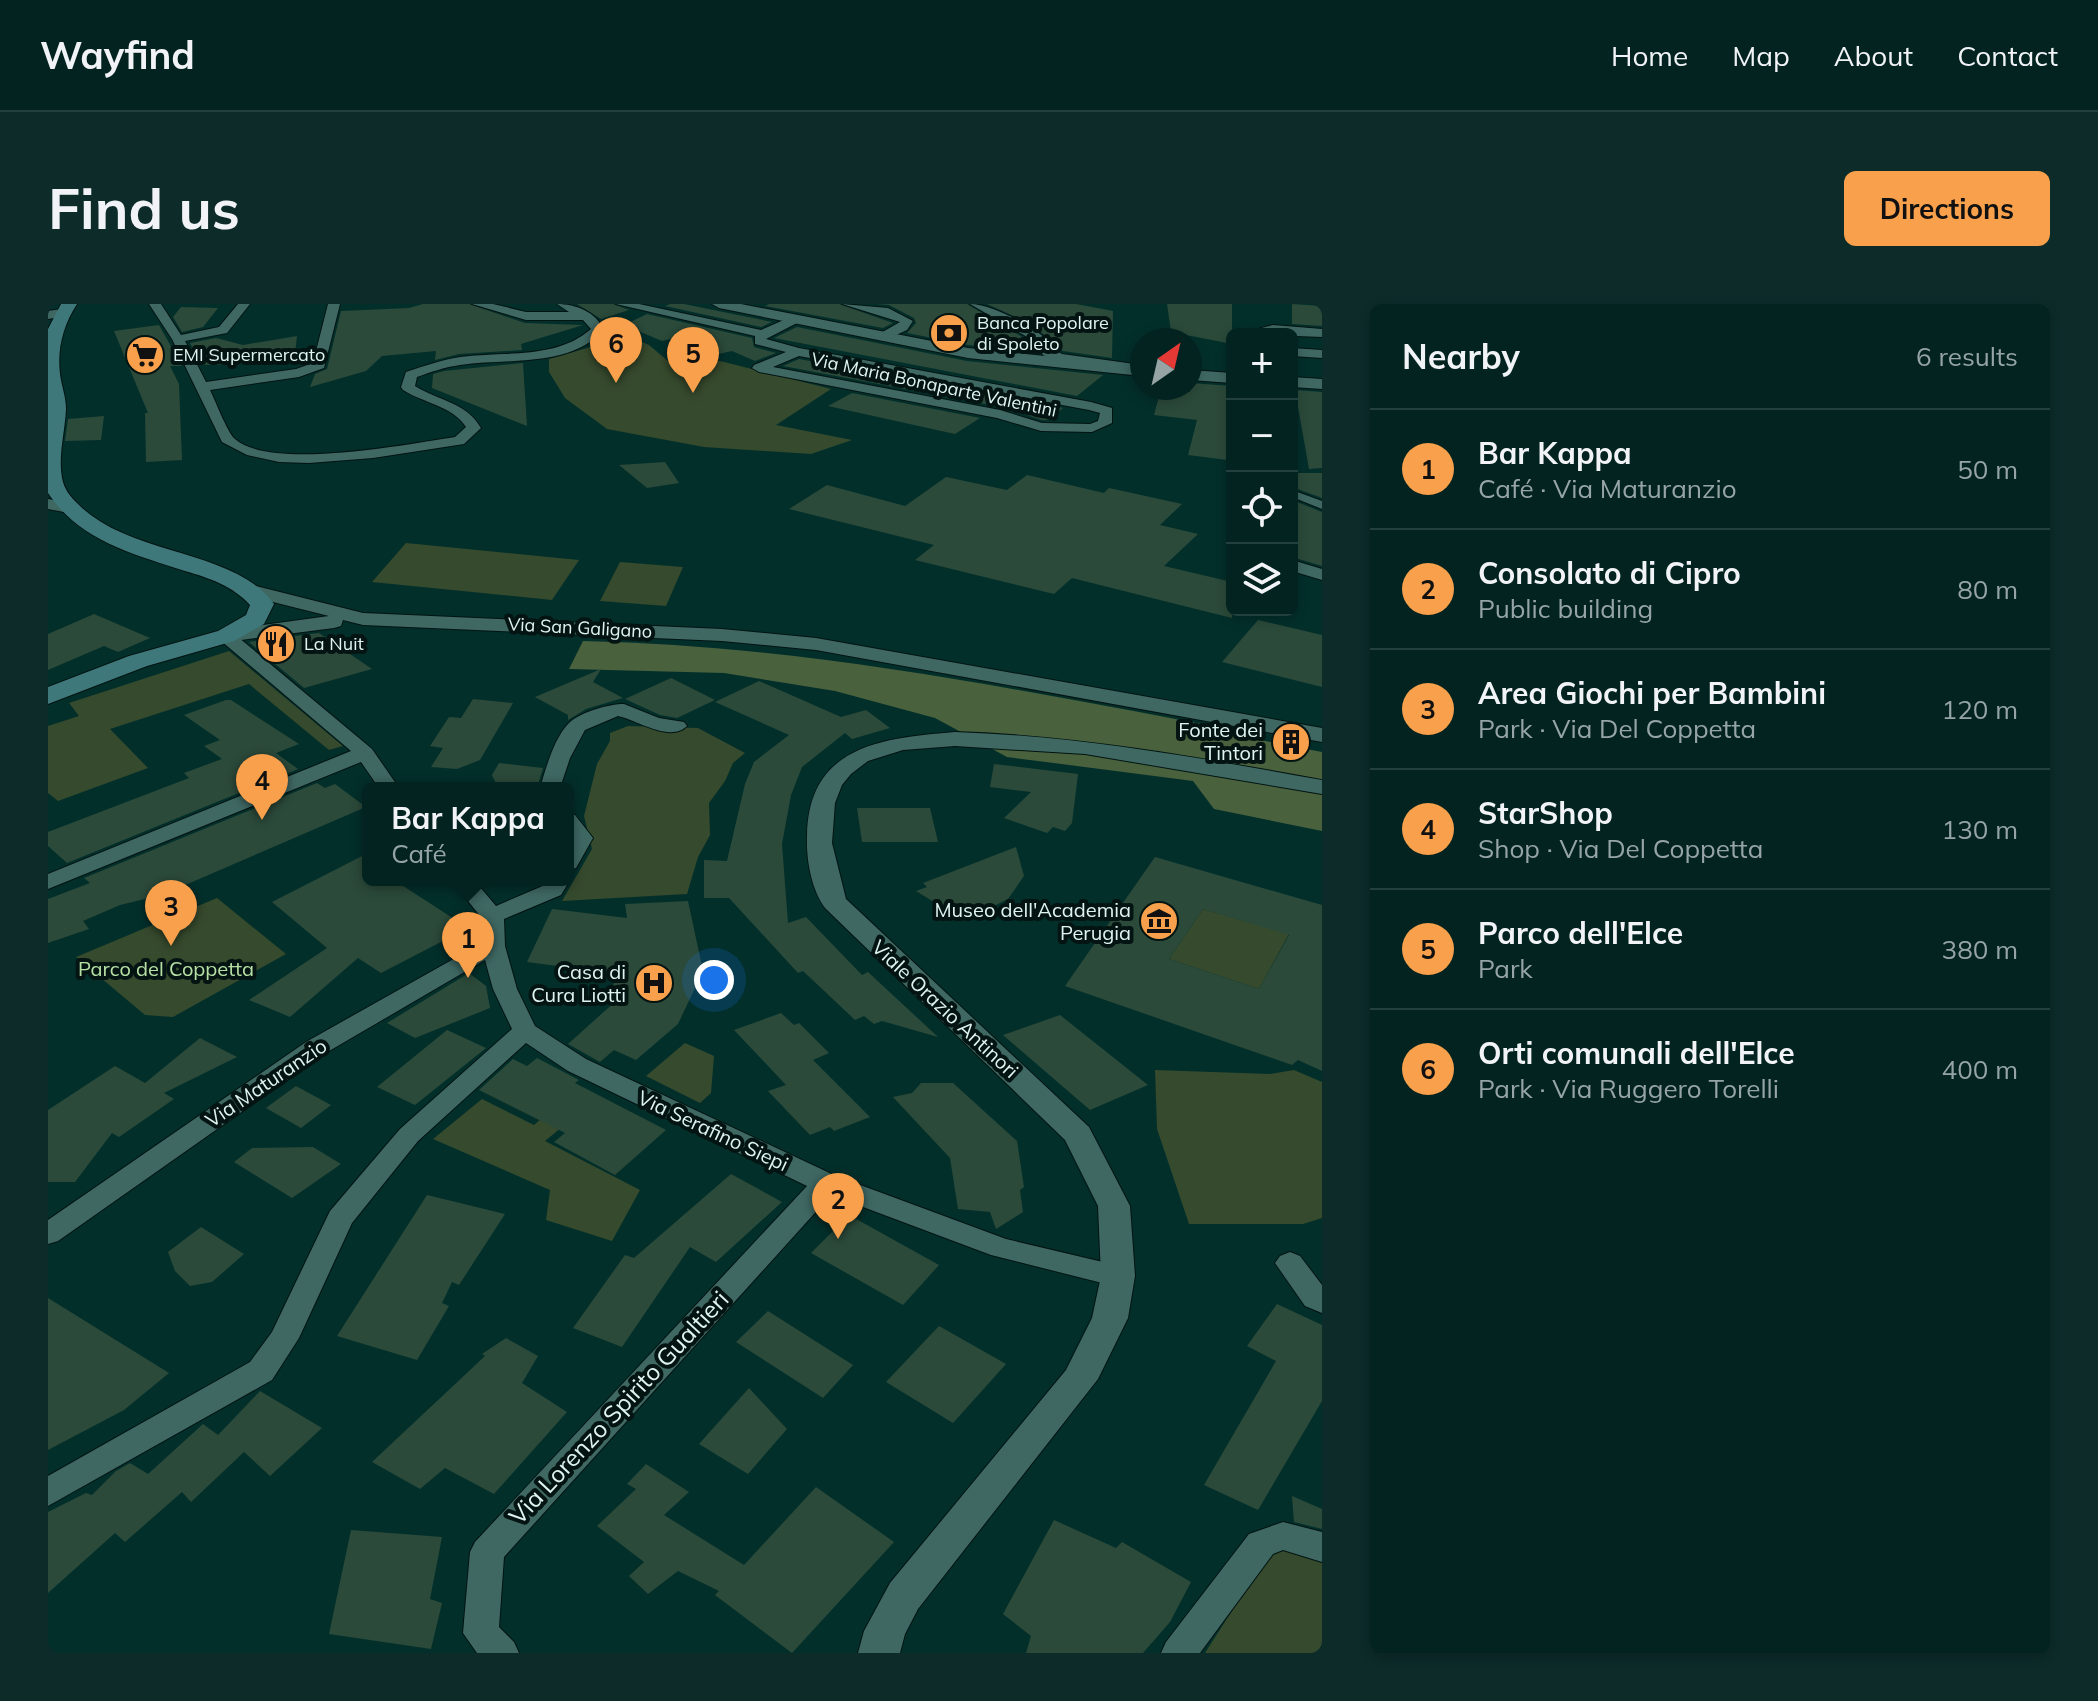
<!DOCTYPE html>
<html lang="en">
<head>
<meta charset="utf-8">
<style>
	:root { --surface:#022320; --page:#0c2b29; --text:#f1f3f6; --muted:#96a4a5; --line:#23403e; --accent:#f8a04b }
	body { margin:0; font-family:Mulish,sans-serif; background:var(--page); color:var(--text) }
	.controls { position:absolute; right:24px; top:24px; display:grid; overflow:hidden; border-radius:12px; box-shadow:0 4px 12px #0003 }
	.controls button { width:72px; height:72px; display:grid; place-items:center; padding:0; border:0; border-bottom:2px solid var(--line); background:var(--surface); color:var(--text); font:40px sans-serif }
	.compass { position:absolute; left:1082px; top:24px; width:72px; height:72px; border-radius:50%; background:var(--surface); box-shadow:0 4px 12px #0003; rotate:34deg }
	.you { position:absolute; left:666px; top:676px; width:28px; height:28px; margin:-20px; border:6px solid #fff; border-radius:50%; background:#1a73e8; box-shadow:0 0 0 12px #1a73e833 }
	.badge { display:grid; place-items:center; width:52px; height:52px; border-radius:50%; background:var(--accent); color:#111; font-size:26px; font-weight:700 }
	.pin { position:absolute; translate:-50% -66px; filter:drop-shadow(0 2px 4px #0008) }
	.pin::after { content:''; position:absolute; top:42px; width:28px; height:24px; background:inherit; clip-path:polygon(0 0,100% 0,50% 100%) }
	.popup { position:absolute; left:314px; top:478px; width:212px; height:104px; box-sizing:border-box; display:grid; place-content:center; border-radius:12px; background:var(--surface); filter:drop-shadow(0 2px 6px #0005); font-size:26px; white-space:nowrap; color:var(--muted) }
	.popup b { font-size:30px; color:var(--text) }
	.popup::after { content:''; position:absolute; left:50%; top:100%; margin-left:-16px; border:16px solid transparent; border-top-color:var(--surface) }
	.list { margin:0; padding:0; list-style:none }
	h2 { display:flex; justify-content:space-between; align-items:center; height:104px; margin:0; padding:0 32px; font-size:34px }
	h2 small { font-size:26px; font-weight:400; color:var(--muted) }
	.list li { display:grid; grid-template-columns:52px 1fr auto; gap:24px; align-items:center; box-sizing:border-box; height:120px; padding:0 32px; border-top:2px solid var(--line) }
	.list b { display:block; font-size:30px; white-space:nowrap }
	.list p { margin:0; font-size:26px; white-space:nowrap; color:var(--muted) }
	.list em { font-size:26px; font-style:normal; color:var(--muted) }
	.icon { flex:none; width:44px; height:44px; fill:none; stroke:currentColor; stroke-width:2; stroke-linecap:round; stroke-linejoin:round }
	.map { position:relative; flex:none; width:1274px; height:1349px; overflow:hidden; border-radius:12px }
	header { display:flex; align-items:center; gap:48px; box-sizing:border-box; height:112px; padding:0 40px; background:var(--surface); border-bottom:2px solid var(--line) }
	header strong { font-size:38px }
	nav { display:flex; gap:44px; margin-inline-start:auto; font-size:28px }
	.intro { display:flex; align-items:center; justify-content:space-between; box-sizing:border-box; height:192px; padding:0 48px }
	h1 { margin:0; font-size:56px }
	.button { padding:20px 36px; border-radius:12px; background:var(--accent); color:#111; font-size:28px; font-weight:700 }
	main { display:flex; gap:48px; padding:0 48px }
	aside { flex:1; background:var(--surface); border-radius:12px; box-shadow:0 4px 12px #0003 }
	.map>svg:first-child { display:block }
</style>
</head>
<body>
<header>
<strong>Wayfind</strong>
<nav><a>Home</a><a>Map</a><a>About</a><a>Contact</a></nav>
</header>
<div class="intro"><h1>Find us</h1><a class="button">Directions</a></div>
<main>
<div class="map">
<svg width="1274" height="1349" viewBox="0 0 1274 1349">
	<rect width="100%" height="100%" fill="#032f2b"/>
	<g fill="#364a2d">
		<path d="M581 32 601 41 620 57H672L783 85 728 121 804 136 763 150 656 143 559 125 517 94 501 68V55Z"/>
		<path d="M358 239 531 256 504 296 324 278Z"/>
		<path d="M572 258 635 263 618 302 552 297Z"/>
		<path d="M181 347 295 442 281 446 201 380 62 425 100 464 10 497 0 489V422L31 412 21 399Z"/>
		<path d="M580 422 650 424 697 449 685 459 677 477 661 499 662 531 650 553 639 590 514 597 544 545 536 512 549 460 562 437V429Z"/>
		<path d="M169 594 238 650 125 713 97 711 28 653Z"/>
		<path d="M1155 605 1241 630 1211 685 1121 655Z"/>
		<path d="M637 739 666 752 663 789 652 799 598 772Z"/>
		<path d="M1107 766 1222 770 1246 766 1274 778V914L1255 920H1141L1109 825Z"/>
		<path d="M434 795 486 821 510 800 531 809 497 837 592 886 564 937 498 916 502 886 385 835Z"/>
		<path d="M1243 1245 1274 1253V1349H1157L1222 1247Z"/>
	</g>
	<path fill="#49613d" d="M535 337C769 342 984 389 1213 431L1212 436 1274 448V527L1166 505 1145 477 959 453 887 414 787 387 676 369 521 365Z"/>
	<g fill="#2b4a3a" fill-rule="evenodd">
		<path d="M375 0H421L477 19 535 21 473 40 474 46 411 50 387 56 388 47 334 52 318 67 262 83 267 70 279 65 293 7 361 4Z"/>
		<path d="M529 0H565L581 6 553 15Z"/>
		<path d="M622 0H636L724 18 713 23 617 2Z"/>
		<path d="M721 0H791L845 19 835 24 717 2Z"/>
		<path d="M829 0H919L986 40 990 48 920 41 859 29 868 19 866 14 841 1Z"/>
		<path d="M939 0H1028L1065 7 1064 54 1015 47 983 20Z"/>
		<path d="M1119 0H1184V40L1123 28Z"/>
		<path d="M1244 0 1274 2V22L1244 20Z"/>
		<path d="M133 3 170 4 155 23 134 28 125 13Z"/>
		<path d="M599 10 704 34 706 43 728 49 707 57 684 47 666 51 627 34 614 37 576 21Z"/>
		<path d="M111 21 134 62H122L131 80 134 156 98 158 97 109H100L66 27Z"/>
		<path d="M749 23 919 57 1055 71 1029 92 726 34Z"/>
		<path d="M249 32 246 59 153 61 142 39 168 34 195 41Z"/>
		<path d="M751 55 1015 104 1000 116H994L953 103 735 62Z"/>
		<path d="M475 59 479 122 384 84 385 70 396 67Z"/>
		<path d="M1142 79 1184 82V128L1179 156 1140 151 1149 116 1106 111 1113 85 1142 88Z"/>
		<path d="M1247 86 1274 88V164L1261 165Z"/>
		<path d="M804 89 932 114 907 130 780 102Z"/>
		<path d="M56 112 53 136 17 137 20 115Z"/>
		<path d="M617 158 631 179 599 184 571 161Z"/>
		<path d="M1244 169H1274V194L1244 183Z"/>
		<path d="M979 171 1056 189 1061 184 1134 200 1112 221 1150 230 1116 262 1184 278V314L1024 274 1006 290 867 256 886 241 741 205 779 181 857 202 898 173 959 186Z"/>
		<path d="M1244 196 1274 208V262L1244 253Z"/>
		<path d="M46 310 102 334 70 348 56 342 0 366V330Z"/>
		<path d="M1210 316 1274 331V383L1174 358Z"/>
		<path d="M271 329 324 365 256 384 201 338Z"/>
		<path d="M553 365 545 378 575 394 538 405 520 416V411L487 393Z"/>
		<path d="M623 374 667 396 629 414 612 411 577 395Z"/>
		<path d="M711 377 793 413 818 406 842 424 804 435 797 429 754 463 743 491 734 540 740 619 758 613 814 671 820 668 890 733 834 717 826 720 816 712 807 716 755 667 750 669 681 594H656V556L679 557 697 480 706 458 741 431 667 398Z"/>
		<path d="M425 395 465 399 432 456 409 465 383 463 395 444 382 442 401 413 413 414Z"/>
		<path d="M178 396H183L251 440 228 449 250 465 19 559 0 542V528L141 474 136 469 174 455 156 442 172 436 136 411Z"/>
		<path d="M451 459 495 464 489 484H450L444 471Z"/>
		<path d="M946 460 1030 470 1024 519 1017 527 1005 523 999 529 956 514 983 488 942 483Z"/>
		<path d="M269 479 277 484 287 480 318 503 114 591 72 601 35 617 41 625 0 639V595L42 579 36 574Z"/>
		<path d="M809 504H882L890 538H814Z"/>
		<path d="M968 543 976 572 960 595 934 608 928 605 912 614 868 587 879 583 875 579Z"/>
		<path d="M320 549V576H346L420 624 333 669 310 654 242 713 201 696 279 644 224 598Z"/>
		<path d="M1107 553 1274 601V767L1250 756 1244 761 1017 682ZM1155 605 1241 631 1211 685 1121 655Z"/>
		<path d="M640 597 655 667 630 720 588 756 566 746 552 758 520 740 579 687 565 681 570 670 479 658 504 605 579 614 577 600Z"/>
		<path d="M421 669 438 682 442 704 367 734 339 719Z"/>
		<path d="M733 709 746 721 751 719 781 749 765 756 822 813 786 827 782 823 762 831 720 787 738 781 686 726Z"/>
		<path d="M1012 711 1100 781 1042 806 955 731Z"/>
		<path d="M399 726 438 744 367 801 329 783Z"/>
		<path d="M152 734 189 753 116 789 126 795 71 833 64 829 27 878H0V806L67 762 97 779Z"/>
		<path d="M489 754 531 776 527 779 618 826 567 871 506 838 517 829 431 786 465 755 479 762Z"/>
		<path d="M873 779H905L969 837 976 883 972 886 975 908 948 925 942 908 910 905 902 854 845 793 864 789Z"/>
		<path d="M248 782 283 801 253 824 218 804Z"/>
		<path d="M265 843 293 860 244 894 186 858 204 844Z"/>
		<path d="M683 870 734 898 668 958 642 943 574 1043 525 1024 577 951 586 954Z"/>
		<path d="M379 891 457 910 411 981 404 978 394 999 401 1002 369 1056 289 1032Z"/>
		<path d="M801 911 891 961 855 1001 763 949Z"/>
		<path d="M153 923 196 950 164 978 142 982 127 967 120 948Z"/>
		<path d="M0 994 121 1069 76 1106 0 1146Z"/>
		<path d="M1229 1000 1274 1021V1097L1210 1206 1156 1181 1228 1057 1199 1042Z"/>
		<path d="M720 1007 805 1061 775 1094 688 1038Z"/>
		<path d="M891 1022 958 1060 905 1119 838 1078Z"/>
		<path d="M458 1034 490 1052 474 1079 519 1108 446 1190 397 1164 372 1185 324 1158 437 1052 434 1050Z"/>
		<path d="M701 1084 739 1125 700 1170 651 1140Z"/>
		<path d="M212 1087 274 1124 222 1172 196 1148 143 1198 134 1188 77 1238 67 1229 0 1289V1208L38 1189 44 1191 68 1167 82 1159 100 1170 155 1120 170 1131Z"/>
		<path d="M598 1160 641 1188 616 1211 696 1261 768 1183 846 1238 744 1349 667 1291 671 1287 630 1267 600 1290 581 1272 596 1258 549 1222 588 1185 579 1180Z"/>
		<path d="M1244 1192 1274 1205V1225L1246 1218Z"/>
		<path d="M1006 1216 1068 1244 1074 1238 1143 1278 1122 1318 1095 1349H978L983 1332 955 1310Z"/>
		<path d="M303 1226 394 1233 382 1295 394 1299 383 1345 281 1330Z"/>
	</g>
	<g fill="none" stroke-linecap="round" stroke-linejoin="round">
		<g stroke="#021412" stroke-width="2">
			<path id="pedestrian" d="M1244 186 1274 197V205L1244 193Z"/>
		</g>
		<g stroke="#021412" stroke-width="2">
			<g id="minor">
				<path d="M101 0H113L133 31 171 23 190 0H202L179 29 137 37 158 78 248 65 265 59 280 0H292L276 64 251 73 162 86C168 98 179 128 187 135 223 167 361 140 407 133L418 123C405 102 375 99 355 86L353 83 358 68C376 62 393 56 412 53 455 47 508 56 543 25L535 16H478L424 0H445L478 8H521L509 0C528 0 548 8 556 26 522 64 458 54 412 61 397 63 383 68 369 73L367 82C391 97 418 98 433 124L416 140 325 154 261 159 231 158 199 151 174 138 124 35Z"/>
				<path d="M568 0H591L713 26 745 12 749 13V19L718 35 751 44 1043 98 1064 104V119L1044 128 993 127 949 114 711 68 704 64 706 61 738 48 707 40V32ZM751 52 1041 106 1052 109 1050 117 1042 120 994 119 952 106 725 63Z"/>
				<path d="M794 0 840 4 865 17 859 26 835 37 829 33 831 30 852 18Z"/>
				<path d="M922 0C942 0 981 20 996 33 1004 39 1004 45 1014 50L1094 61V69L1006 56 995 51 988 38Z"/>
				<path d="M14 5 18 6V12L0 15V7Z"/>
				<path d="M1225 21 1274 25V33L1191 30Z"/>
				<path d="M1244 44 1274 46V54L1244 52Z"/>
				<path d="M1244 256 1274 265V276L1244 267Z"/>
				<path d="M178 327 184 328 324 445 351 484H331L313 458 0 585V570L303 447 172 336 169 332Z"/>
				<path d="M576 400 611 414 636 418 639 422C622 439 589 416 570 412L537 426 522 454 512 484H492C498 464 506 434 521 419 532 408 561 400 576 400Z"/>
				<path d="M520 509 527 511 545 534 528 564 520 566V540L523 534 520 530Z"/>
				<path d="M520 573 522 576 513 591 456 615 457 642 469 685 487 722 538 755 788 872 958 935 1080 964 1085 972 1080 980 1070 983 943 951 783 891 456 1253 451 1323 466 1338 471 1349H429L415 1329 422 1248 427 1238 759 882 520 767 478 739 370 837 304 919 251 1034 224 1076 0 1202V1172L202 1058 224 1028 282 907 352 825 464 725 445 685 437 656 276 750 10 937 0 940V916L258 738 434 639 433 613 403 576H426L448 602 497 581 500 576H520Z"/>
				<path d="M1242 948 1252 952 1274 981V1009L1257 1002 1227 959 1232 952Z"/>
				<path d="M1235 1218 1274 1228V1258L1235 1246 1225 1250 1152 1349H1113L1118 1338 1201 1230Z"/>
			</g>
		</g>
		<g stroke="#021412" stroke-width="2">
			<g id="tertiary">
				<path d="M664 0H693L920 44 1094 62V72L920 54 671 4Z"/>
				<path d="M1142 66 1184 69V79L1142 76Z"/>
				<path d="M1244 73 1274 75V85L1244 83Z"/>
				<path d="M0 195 27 200 30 204 21 209 0 205Z"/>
				<path d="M208 282 315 309 674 325 768 334 1274 424V438L768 346 674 337 315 321 295 316 293 322 286 324 178 338 171 336 168 332 178 326 281 312 201 292 198 288 201 284Z"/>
				<path d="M907 428C1031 432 1152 454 1274 476V490L1037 450 907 442 855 446 820 457 803 470 794 481 787 499 784 539 798 595 1041 823 1082 902 1087 972 1080 1014 1050 1075 870 1305 857 1330 852 1349H810L816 1327 842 1279 1018 1066 1044 1014 1053 972 1050 902 1017 836 777 604C763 585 758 554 759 532 760 441 835 434 907 428Z"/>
			</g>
		</g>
		<g stroke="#021412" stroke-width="2">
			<path id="secondary" d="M13 0H29C14 23 8 49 13 76 15 86 18 95 18 105 17 129 9 155 15 178 18 189 26 196 33 203 85 252 188 246 226 300L216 320 186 337 99 362 0 400V383L81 352 170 327 198 311 202 301C185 282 161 274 137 267 85 250 32 237 0 189V25Z"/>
		</g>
		<use href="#pedestrian" fill="#3f6863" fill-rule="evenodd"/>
		<use href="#minor" fill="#3f6863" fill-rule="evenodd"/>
		<use href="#tertiary" fill="#3f6863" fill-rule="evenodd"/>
		<use href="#secondary" fill="#3f787a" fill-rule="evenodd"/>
	</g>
	<defs>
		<g id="bank-disc" transform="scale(2)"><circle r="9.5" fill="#f8a04b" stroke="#041412"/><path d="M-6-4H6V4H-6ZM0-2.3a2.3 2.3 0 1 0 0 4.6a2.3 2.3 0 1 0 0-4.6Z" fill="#111"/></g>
		<g id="supermarket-disc" transform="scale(2)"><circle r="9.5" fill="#f8a04b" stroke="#041412"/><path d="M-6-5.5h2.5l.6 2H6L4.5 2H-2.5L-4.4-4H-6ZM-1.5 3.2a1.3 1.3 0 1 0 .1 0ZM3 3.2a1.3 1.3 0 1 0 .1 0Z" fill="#111"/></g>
		<g id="restaurant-disc" transform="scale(2)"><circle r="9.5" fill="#f8a04b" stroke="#041412"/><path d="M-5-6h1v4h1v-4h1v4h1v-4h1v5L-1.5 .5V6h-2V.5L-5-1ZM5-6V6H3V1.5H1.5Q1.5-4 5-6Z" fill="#111"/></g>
		<g id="building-disc" transform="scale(2)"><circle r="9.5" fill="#f8a04b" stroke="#041412"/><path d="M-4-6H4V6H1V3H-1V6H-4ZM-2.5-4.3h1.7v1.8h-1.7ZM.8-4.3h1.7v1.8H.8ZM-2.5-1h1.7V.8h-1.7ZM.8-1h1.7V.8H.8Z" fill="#111"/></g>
		<g id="museum-disc" transform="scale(2)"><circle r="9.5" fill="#f8a04b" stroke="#041412"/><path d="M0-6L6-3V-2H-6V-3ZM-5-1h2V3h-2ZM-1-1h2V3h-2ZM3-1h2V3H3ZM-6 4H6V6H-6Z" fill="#111"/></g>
		<g id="hospital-disc" transform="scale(2)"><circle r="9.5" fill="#f8a04b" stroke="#041412"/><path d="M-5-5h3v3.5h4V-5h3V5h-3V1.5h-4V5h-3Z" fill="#111"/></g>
	</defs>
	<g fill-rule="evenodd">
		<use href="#bank-disc" x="901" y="29"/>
		<use href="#supermarket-disc" x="97" y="51"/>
		<use href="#restaurant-disc" x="228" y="340"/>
		<use href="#building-disc" x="1243" y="438"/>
		<use href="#museum-disc" x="1111" y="617"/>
		<use href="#hospital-disc" x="606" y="679"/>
	</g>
	<g text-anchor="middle" stroke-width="8" stroke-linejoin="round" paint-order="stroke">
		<g font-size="18" fill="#dff4f1" stroke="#041412" text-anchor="start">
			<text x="929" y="25">Banca Popolare<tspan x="929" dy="21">di Spoleto</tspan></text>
			<text x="125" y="57">EMI Supermercato</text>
			<text x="256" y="346">La Nuit</text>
		</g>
		<g font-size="18" fill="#dff4f1" stroke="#041412">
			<text transform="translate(886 81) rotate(12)" y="6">Via Maria Bonaparte Valentini</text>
			<text transform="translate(532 324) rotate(3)" y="6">Via San Galigano</text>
		</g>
		<g font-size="20" fill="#dff4f1" stroke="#041412" text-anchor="end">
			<text x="1215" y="433">Fonte dei<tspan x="1215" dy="23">Tintori</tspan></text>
			<text x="1083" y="613">Museo dell'Academia<tspan x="1083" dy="23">Perugia</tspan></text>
			<text x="578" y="675">Casa di<tspan x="578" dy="23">Cura Liotti</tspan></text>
		</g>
		<g font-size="20" fill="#b7e0a4" stroke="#041412">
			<text x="118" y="672">Parco del Coppetta</text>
		</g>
		<g font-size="20" fill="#dff4f1" stroke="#041412">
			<text transform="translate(897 705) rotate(43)" y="7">Viale Orazio Antinori</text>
			<text transform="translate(218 779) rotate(-34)" y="7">Via Maturanzio</text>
			<text transform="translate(665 827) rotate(25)" y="7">Via Serafino Siepi</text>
		</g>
		<g font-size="24" fill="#dff4f1" stroke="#041412">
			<text transform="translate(571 1104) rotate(-47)" y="8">Via Lorenzo Spirito Gualtieri</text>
		</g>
	</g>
</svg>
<div class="controls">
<button>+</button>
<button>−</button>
<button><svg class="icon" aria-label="locate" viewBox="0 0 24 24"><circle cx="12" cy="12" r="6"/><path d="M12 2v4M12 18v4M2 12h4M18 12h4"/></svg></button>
<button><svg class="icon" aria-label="layers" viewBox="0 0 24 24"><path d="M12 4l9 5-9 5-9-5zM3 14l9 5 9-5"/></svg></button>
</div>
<svg class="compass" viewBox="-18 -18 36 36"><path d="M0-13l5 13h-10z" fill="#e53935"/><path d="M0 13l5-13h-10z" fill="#96a4a5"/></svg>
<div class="you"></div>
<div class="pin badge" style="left:420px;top:674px">1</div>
<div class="popup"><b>Bar Kappa</b>Café</div>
<div class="pin badge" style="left:790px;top:935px">2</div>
<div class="pin badge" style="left:123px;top:642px">3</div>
<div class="pin badge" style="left:214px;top:516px">4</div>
<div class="pin badge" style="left:645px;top:89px">5</div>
<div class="pin badge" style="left:568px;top:79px">6</div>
</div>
<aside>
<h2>Nearby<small>6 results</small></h2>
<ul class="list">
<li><span class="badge">1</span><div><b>Bar Kappa</b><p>Café · Via Maturanzio</p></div><em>50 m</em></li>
<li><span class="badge">2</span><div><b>Consolato di Cipro</b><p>Public building</p></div><em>80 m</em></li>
<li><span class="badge">3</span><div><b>Area Giochi per Bambini</b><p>Park · Via Del Coppetta</p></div><em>120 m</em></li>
<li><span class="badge">4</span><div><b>StarShop</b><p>Shop · Via Del Coppetta</p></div><em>130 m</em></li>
<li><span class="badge">5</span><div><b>Parco dell'Elce</b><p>Park</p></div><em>380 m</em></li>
<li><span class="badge">6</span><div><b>Orti comunali dell'Elce</b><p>Park · Via Ruggero Torelli</p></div><em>400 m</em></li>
</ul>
</aside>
</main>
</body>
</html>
